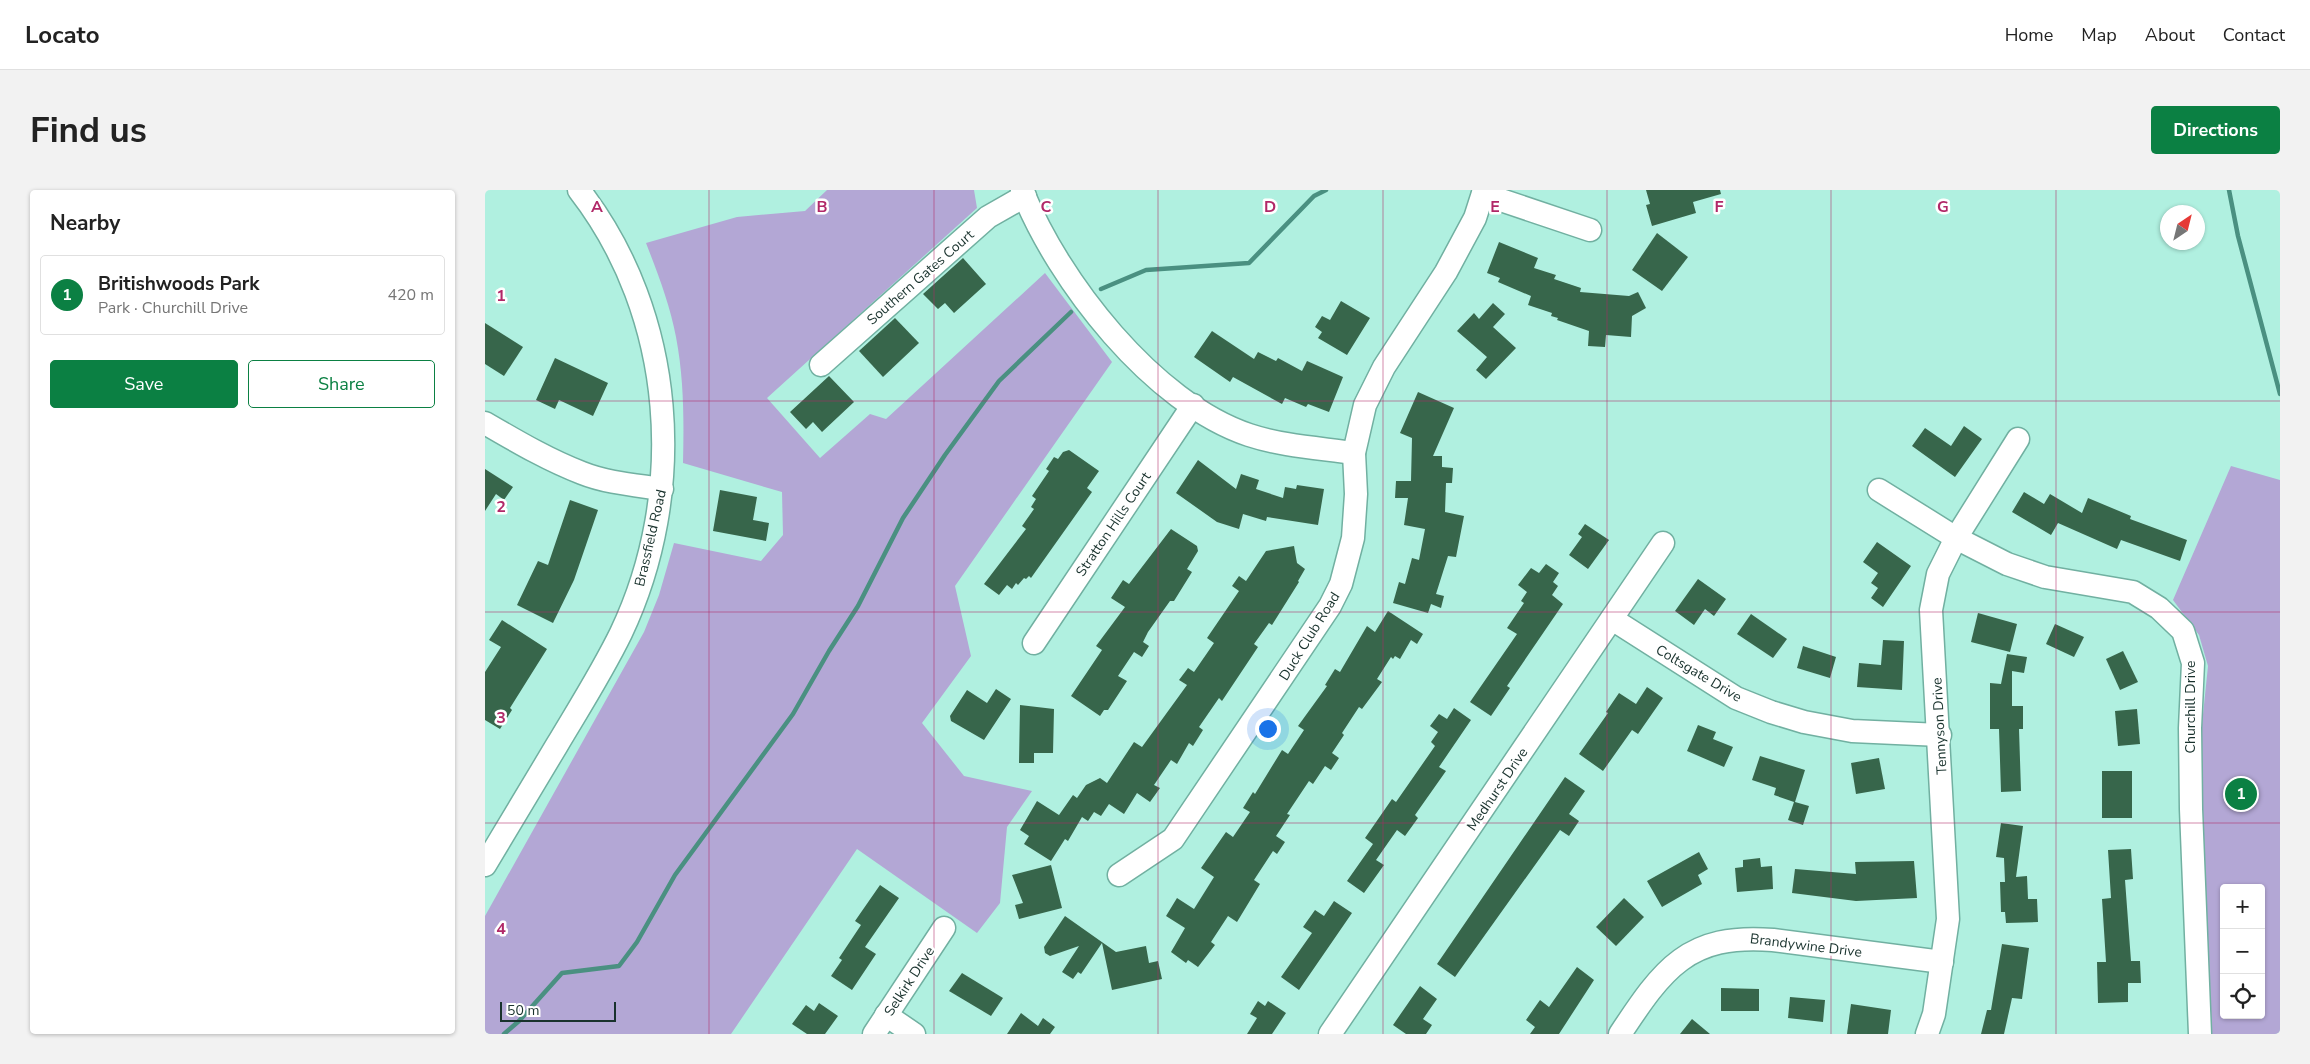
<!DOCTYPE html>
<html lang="en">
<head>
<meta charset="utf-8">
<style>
	:root { --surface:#fff; --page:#f2f2f2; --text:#222; --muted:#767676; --line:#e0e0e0; --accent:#0b8043 }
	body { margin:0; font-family:"Nunito Sans",sans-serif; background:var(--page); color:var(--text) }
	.controls { position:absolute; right:15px; bottom:15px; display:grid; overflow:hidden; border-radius:5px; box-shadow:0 1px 4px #0004 }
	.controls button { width:45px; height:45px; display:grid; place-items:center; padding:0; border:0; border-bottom:1px solid var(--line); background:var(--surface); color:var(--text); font:25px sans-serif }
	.compass { position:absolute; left:1675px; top:15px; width:45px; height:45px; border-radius:50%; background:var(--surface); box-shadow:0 1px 4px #0004; rotate:35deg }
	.scale { position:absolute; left:15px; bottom:12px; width:116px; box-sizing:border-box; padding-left:5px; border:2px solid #19322d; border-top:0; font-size:14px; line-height:18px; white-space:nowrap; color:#19322d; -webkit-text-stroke:4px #fff; paint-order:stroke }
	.you { position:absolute; left:782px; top:538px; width:18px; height:18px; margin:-12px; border:4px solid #fff; border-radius:50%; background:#1a73e8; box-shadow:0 0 0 8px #1a73e833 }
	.badge { display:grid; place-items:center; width:32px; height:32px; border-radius:50%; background:var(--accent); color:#fff; font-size:16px; font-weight:700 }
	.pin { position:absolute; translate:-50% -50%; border:2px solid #fff; box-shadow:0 1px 5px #0006 }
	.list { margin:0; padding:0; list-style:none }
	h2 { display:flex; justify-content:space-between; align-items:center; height:65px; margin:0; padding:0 20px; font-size:21px }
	h2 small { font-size:16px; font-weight:400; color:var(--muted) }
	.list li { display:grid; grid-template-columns:32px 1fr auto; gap:15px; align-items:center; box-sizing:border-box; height:80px; margin:0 10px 10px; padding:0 10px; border:1px solid var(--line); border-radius:5px }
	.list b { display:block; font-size:19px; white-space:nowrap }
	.list p { margin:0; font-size:16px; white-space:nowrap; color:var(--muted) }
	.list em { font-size:16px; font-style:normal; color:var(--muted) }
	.actions { display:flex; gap:10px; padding:15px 20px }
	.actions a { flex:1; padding:11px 0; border:1px solid var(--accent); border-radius:5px; text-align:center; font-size:18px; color:var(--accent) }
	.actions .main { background:var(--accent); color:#fff }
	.icon { flex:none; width:28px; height:28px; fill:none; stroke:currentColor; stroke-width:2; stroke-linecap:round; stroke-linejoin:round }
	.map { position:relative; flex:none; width:1795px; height:844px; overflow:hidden; border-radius:5px }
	header { display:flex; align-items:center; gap:30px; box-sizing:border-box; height:70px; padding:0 25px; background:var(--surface); border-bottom:1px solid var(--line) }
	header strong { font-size:24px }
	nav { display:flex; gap:28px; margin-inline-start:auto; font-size:18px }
	.intro { display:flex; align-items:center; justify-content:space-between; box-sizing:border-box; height:120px; padding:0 30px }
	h1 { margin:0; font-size:35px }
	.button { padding:12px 22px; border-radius:5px; background:var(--accent); color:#fff; font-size:18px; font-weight:700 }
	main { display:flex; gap:30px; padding:0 30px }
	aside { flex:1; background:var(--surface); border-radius:5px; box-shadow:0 1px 4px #0004 }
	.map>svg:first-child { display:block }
</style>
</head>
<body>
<header>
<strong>Locato</strong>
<nav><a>Home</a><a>Map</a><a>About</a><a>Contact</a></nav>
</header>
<div class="intro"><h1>Find us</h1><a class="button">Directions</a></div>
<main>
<aside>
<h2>Nearby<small></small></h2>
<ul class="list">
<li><span class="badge">1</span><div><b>Britishwoods Park</b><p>Park · Churchill Drive</p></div><em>420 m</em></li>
</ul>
<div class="actions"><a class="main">Save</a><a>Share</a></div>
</aside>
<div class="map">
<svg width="1795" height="844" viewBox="0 0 1795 844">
	<rect width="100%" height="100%" fill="#b0f0e0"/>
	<g fill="#b3a7d5" fill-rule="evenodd">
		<path d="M342 0H489L492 18 282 208 335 268 385 224 401 229 560 83 627 172 470 396 486 466 437 533 479 586 547 601 522 637 515 713 492 743 372 659 246 844H0V726L159 442 174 405 189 353 276 371 298 345 297 302 198 273C199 231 199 189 191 147 185 115 173 84 161 53L252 27 320 21Z"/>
		<path d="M1746 276 1795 290V844H1727L1718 665 1716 544 1723 476 1714 445 1688 410ZM1739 698H1776V825H1739Z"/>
	</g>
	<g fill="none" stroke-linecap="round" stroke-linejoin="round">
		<g stroke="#4a9081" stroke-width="4.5">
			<path d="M1744 0 1753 46 1795 204"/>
			<path d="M616 99 661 80 764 73 829 6 841 0"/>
			<path d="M19 844 34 831 77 783 134 776 152 752 190 685 308 524 344 461 373 416 418 328 460 265 514 191 586 122"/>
		</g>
	</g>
	<g fill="#37664b">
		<path d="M1161 0H1235L1236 4 1208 12 1211 23 1167 36 1161 15 1165 14Z"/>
		<path d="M1172 43 1203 67 1177 101 1147 80Z"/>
		<path d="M1014 52 1053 68 1049 78 1071 85 1069 89 1096 98 1095 102 1144 106 1153 102 1161 118 1147 126 1146 147 1121 145 1120 157 1103 156 1104 141 1072 130 1073 128 1066 126 1067 123 1043 115 1046 106 1013 92 1015 88 1002 83Z"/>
		<path d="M478 68 501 94 469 123 460 113 453 119 438 104Z"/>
		<path d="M856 111 885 128 862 165 833 148 837 142 830 137 837 126 845 130Z"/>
		<path d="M1008 113 1020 124 1008 137 1031 158 1001 189 991 180 1002 167 972 141 989 123 994 129Z"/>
		<path d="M410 128 434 153 398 187 374 161Z"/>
		<path d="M0 133 38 157 19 186 0 174Z"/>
		<path d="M727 141 769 169 773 162 791 171 793 168 817 181 822 171 858 187 844 222 823 214 821 217 800 208 797 214 748 187 745 192 709 167Z"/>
		<path d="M70 168 123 193 108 226 74 210 70 219 51 210Z"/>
		<path d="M344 186 369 212 337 242 328 232 321 239 305 222Z"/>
		<path d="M933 202 969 218 948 266H957V277L968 278 967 293H961L960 322 979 326 971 367 963 366 951 404 959 406 956 418 946 414 943 423 908 413 914 392 920 394 927 368 934 370 940 339 919 335 923 308H910L911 291H926L927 248 915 243Z"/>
		<path d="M1479 236 1497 249 1470 287 1427 256 1440 238 1466 256Z"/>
		<path d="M584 260 614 281 602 298 607 302 546 388 544 386 541 389 539 388 533 395 531 393 527 399 522 395 514 405 499 394 541 339 537 336 549 319 546 317 551 309 547 306 564 281 561 279 569 267 573 269 578 262Z"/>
		<path d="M713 270 751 299 756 284 774 290 771 299 798 308 800 297 811 299 812 295 839 299 833 335 782 327 781 331 758 324 754 339 732 332 691 303Z"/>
		<path d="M0 279 28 297 19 310 11 304 0 321Z"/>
		<path d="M235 300 272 307 268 330 284 333 281 351 228 341Z"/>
		<path d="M1539 302 1559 314 1565 304 1597 323 1603 308 1646 326 1645 329 1702 350 1695 371 1636 350 1632 359 1573 333 1566 345 1527 322Z"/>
		<path d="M85 310 113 320 89 390 68 433 32 415 53 371 63 375Z"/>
		<path d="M1100 334 1124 350 1103 379 1084 365 1097 347 1093 344Z"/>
		<path d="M686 339 712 356 713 361 702 379 707 382 689 411H685L663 442 658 452 664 456 657 467 649 462 633 486 642 491 623 520H619L615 526 586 506 617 460 611 456 640 417 626 408 638 390 644 394Z"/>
		<path d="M1392 352 1426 376 1398 417 1386 408 1393 398 1386 393 1393 383 1378 372Z"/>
		<path d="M809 356 812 373 820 379 813 391 814 392 787 435 784 433 769 454 773 457 737 511 734 508 714 537 718 540 708 556 704 553 692 574 686 570 669 595 675 598 665 612 652 603 639 624 624 614 616 626 609 622 603 631 597 627 583 651 580 649 566 671 539 654 544 646 535 640 552 611 574 625 588 605 592 608 601 595 615 588 622 593 649 552 657 557 702 495 694 490 703 478 709 482 729 453 722 448 754 401 747 396 754 386 761 391 781 361Z"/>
		<path d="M1061 374 1074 383 1068 392 1073 396 1067 405 1078 414 1022 496 1025 498 1006 526 985 512 1032 444 1022 438 1039 413 1036 411 1042 402 1033 395 1046 378 1054 383Z"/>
		<path d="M1213 389 1241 409 1229 426 1220 419 1209 435 1190 421Z"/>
		<path d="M903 421 938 444 932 454 926 450 915 469 910 466 908 469 906 467 892 489 897 492 877 519 874 517 857 543 859 545 847 563 854 568 846 580 840 576 828 594 824 591 802 624 805 625 791 646 800 652 792 664 788 661 769 690 775 694 752 732 743 726 726 752 730 755 713 777 703 770 701 773 686 762 700 738 681 726 692 708 709 719 729 687 716 678 741 642 748 647 765 622 758 618 768 602 770 604 797 560 803 564 819 540 813 536 842 496 840 495 850 479 855 482 882 436 890 442Z"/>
		<path d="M1493 423 1532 434 1525 462 1486 452Z"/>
		<path d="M1266 424 1302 449 1288 468 1252 444Z"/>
		<path d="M17 430 62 459 25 518 27 520 15 539 0 530V482L16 457 4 450Z"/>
		<path d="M1570 434 1599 447 1589 467 1561 454Z"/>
		<path d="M1398 450 1419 451 1417 500 1372 497 1374 473 1396 475Z"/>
		<path d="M1318 456 1351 467 1345 488 1312 478Z"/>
		<path d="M1638 461 1653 492 1635 500 1621 469Z"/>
		<path d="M1522 464 1542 467 1539 483 1527 481V516H1538V539H1534L1536 601 1516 602 1514 539H1505V493L1516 494Z"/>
		<path d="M1162 497 1178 508 1153 544 1147 540 1118 581 1094 564 1123 523 1121 522 1134 503 1151 514Z"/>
		<path d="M511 499 526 509 499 550 466 531 465 526 482 500 502 513Z"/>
		<path d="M535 515 569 519 568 563H549V573H534Z"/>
		<path d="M969 518 986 530 954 577 961 581 930 625 933 628 920 646 912 640 891 670 899 675 879 703 862 691 888 654 880 648 907 609 911 612 950 556 946 552 953 542 945 536 954 524 962 529Z"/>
		<path d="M1652 519 1655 554 1633 556 1630 521Z"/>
		<path d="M1213 535 1231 542 1228 549 1248 557 1239 577 1202 561Z"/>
		<path d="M1275 566 1320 580 1310 612 1324 616 1318 635 1303 630 1309 612 1289 605 1291 598 1267 590Z"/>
		<path d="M1394 568 1400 599 1371 604 1366 573Z"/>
		<rect x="1617" y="581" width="30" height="47"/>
		<path d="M1080 587 1100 601 1084 624 1094 631 1084 646 1075 640 970 787 952 774Z"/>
		<path d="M1516 633 1538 636 1531 687 1542 686 1543 709H1552L1553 732 1521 733 1520 722H1516L1515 692H1520L1519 668 1511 667Z"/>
		<path d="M1646 659 1648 689 1640 690 1646 771H1655L1656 793H1643V812L1613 813 1612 772H1621L1617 709 1626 708 1623 660Z"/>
		<path d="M1214 662 1223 679 1213 685 1217 694 1177 717 1162 691Z"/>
		<path d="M1275 668 1276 677 1287 676 1288 699 1252 702 1250 678 1258 677V670Z"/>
		<path d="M1429 671 1432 708 1371 711 1307 703 1310 679 1371 684 1370 672Z"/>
		<path d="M566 675 577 718 534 729 530 715 538 713 527 685Z"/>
		<path d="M395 695 414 708 380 757 391 764 367 800 346 786 357 770 354 768 376 735 370 731Z"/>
		<path d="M1139 708 1159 727 1131 756 1111 737Z"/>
		<path d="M849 711 867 723 814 800 796 787 827 743 818 737 830 720 839 726Z"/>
		<path d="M580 726 631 762 661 756 664 773 673 771 677 789 627 800 617 753 596 784 593 782 588 789 577 782 594 756 565 766 560 763 559 757Z"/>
		<path d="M1517 754 1544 758 1537 809 1527 808 1519 844H1496L1502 820H1506Z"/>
		<path d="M1092 777 1109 790 1074 844H1045L1050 837 1041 830 1055 810 1064 817Z"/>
		<path d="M477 783 518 808 506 826 464 801Z"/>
		<path d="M935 796 952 809 938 829 947 835 941 844H921L908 835Z"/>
		<path d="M1236 798 1274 799V821H1236Z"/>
		<path d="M1305 807 1340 810 1338 832 1303 828Z"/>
		<path d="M773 811 780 816 783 811 801 823 787 844H762L772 828 765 824Z"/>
		<path d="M334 813 353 826 340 844H322L307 834 321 815 329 821Z"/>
		<path d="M1366 814 1406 820 1403 844H1362Z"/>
		<path d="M536 823 553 836 558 828 570 837 565 844H522Z"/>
		<path d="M1207 829 1225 844H1195Z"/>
	</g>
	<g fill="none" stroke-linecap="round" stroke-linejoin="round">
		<g stroke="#71b0a1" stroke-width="25">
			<g id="minor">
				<path d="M537 0C573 91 668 213 764 245 797 256 834 258 869 263"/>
				<path d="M998 4 1105 40"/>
				<path d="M336 175 503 27 540 6"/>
				<path d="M0 233C31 251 63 270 97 283 122 293 150 295 177 299"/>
				<path d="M1394 300 1471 348 1522 374 1560 387 1648 402 1674 418 1698 441 1708 473 1705 538 1706 619 1715 844"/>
				<path d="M1127 429 1251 508 1286 522 1319 532 1367 541 1455 545"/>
				<path d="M549 453 708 215"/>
				<path d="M0 675C24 635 48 595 72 555 94 518 117 482 136 443 203 302 191 125 94 0"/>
				<path d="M634 685 688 649 845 416 856 394 868 348 871 304 869 263 880 215 899 177 961 82 990 28 999 0"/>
				<path d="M401 825 429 844"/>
				<path d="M389 844 459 738"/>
				<path d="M845 844 1178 353"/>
				<path d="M1135 844C1178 779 1203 743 1288 750L1457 772"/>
				<path d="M1442 844 1449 824 1463 729 1446 420 1453 384 1471 348 1533 249"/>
			</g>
		</g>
		<use href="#minor" stroke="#fff" stroke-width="22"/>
	</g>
	<path fill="none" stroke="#b12868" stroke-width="1" stroke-opacity="0.55" d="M224 0V844M449 0V844M673 0V844M898 0V844M1122 0V844M1346 0V844M1571 0V844M0 211H1795M0 422H1795M0 633H1795"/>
	<g text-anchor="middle" stroke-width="5" stroke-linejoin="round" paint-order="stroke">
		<g font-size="14" fill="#19322d" stroke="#fff">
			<text transform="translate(435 87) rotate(-41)" y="5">Southern Gates Court</text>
			<text transform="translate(628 334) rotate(-56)" y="5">Stratton Hills Court</text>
			<text transform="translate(165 348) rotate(-77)" y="5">Brassfield Road</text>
			<text transform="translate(824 446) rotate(-58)" y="5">Duck Club Road</text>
			<text transform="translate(1214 483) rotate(31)" y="5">Coltsgate Drive</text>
			<text transform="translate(1705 517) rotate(-90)" y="5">Churchill Drive</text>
			<text transform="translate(1454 536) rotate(-93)" y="5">Tennyson Drive</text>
			<text transform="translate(1012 599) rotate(-56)" y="5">Medhurst Drive</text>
			<text transform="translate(1321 755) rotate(7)" y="5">Brandywine Drive</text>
			<text transform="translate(424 791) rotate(-57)" y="5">Selkirk Drive</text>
		</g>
	</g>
	<g font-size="16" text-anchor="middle" font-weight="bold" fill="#b12868" stroke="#fff" stroke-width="5" stroke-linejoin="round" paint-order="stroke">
		<text x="112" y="22">A</text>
		<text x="337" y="22">B</text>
		<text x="561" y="22">C</text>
		<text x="785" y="22">D</text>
		<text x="1010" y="22">E</text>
		<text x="1234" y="22">F</text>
		<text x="1458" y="22">G</text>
		<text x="16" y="111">1</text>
		<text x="16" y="322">2</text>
		<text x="16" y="533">3</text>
		<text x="16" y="744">4</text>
	</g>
</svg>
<div class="controls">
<button>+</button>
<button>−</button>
<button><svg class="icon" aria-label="locate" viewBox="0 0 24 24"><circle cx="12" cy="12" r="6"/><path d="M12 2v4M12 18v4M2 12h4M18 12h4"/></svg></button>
</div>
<svg class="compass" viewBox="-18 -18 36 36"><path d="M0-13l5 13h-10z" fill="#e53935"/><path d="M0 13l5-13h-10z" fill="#767676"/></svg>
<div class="scale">50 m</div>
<div class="you"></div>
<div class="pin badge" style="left:1756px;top:604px">1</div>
</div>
</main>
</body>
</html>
